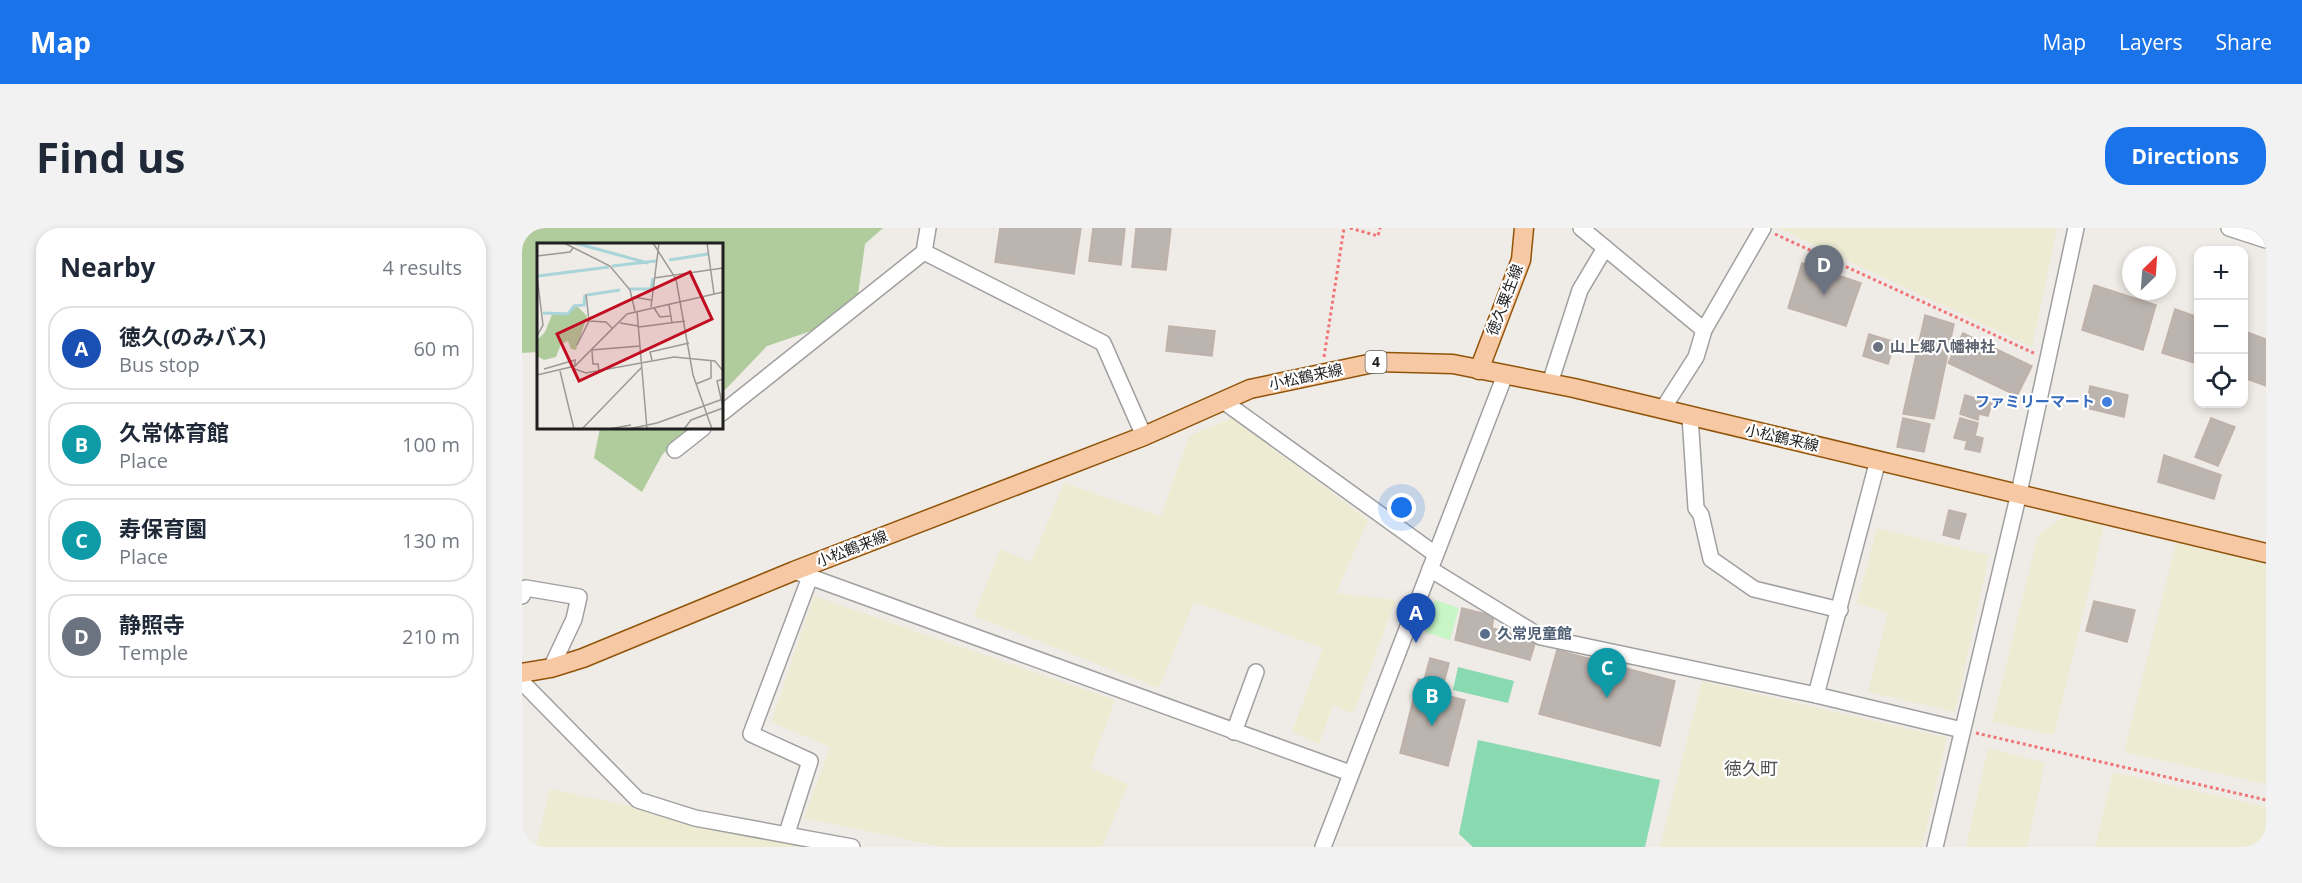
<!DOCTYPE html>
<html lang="en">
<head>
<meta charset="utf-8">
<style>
	:root { --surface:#fff; --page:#f2f2f3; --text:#1f2937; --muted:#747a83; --line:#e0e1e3; --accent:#1a73e8 }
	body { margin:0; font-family:"Open Sans","Noto Sans JP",sans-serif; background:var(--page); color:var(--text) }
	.controls { position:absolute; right:18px; top:18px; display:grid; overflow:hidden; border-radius:12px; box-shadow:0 3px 9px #0003 }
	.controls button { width:54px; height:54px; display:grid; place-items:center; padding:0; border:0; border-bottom:2px solid var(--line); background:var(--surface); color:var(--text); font:30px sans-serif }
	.compass { position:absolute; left:1600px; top:18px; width:54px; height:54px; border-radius:50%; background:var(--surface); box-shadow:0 3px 9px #0003; rotate:25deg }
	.you { position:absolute; left:880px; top:280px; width:21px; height:21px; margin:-15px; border:4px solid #fff; border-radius:50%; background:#1a73e8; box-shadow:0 0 0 9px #1a73e833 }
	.badge { display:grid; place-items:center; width:39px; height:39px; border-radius:50%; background:var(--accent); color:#fff; font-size:20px; font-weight:700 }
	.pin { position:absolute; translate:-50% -50px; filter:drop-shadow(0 2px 3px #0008) }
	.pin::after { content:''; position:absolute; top:32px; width:21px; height:18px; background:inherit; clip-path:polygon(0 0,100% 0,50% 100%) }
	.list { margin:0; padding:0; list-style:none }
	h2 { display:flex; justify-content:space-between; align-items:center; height:78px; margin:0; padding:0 24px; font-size:26px }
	h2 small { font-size:20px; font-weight:400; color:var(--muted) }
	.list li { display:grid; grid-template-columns:39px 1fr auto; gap:18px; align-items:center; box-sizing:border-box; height:84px; margin:0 12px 12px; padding:0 12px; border:2px solid var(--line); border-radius:24px }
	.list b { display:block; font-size:22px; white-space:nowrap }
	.list p { margin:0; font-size:20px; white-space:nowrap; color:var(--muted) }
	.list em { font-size:20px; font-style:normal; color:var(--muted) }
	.icon { flex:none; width:33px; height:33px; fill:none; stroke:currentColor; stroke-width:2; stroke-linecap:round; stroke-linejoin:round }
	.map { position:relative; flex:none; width:1744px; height:619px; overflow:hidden; border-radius:24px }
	header { display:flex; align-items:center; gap:36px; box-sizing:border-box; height:84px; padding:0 30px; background:var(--accent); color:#fff }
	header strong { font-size:28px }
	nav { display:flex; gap:33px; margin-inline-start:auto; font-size:21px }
	.intro { display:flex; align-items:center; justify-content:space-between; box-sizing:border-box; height:144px; padding:0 36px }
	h1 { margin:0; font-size:42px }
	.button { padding:15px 27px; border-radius:24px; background:var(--accent); color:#fff; font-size:21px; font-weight:700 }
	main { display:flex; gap:36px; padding:0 36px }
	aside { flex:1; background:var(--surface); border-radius:24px; box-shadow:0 3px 9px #0003 }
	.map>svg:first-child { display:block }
</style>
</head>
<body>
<header>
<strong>Map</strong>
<nav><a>Map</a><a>Layers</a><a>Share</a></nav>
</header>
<div class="intro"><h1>Find us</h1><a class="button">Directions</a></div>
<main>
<aside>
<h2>Nearby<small>4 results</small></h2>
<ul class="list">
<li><span class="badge" style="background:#1a4fb4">A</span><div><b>徳久(のみバス)</b><p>Bus stop</p></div><em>60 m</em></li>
<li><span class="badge" style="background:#0f9aa8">B</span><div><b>久常体育館</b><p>Place</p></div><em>100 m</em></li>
<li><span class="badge" style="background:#0f9aa8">C</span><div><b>寿保育園</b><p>Place</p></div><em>130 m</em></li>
<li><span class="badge" style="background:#6b7280">D</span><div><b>静照寺</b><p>Temple</p></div><em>210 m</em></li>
</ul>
</aside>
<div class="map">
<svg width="1744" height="619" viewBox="0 0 1744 619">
	<rect width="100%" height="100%" fill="#efebe6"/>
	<g fill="#edecd3">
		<path d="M1256 0H1535L1510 119Z"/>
		<path d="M710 190 846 292 814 365 874 372 831 486 811 477 797 516 770 504 801 420 672 374 637 460 452 388 478 321 509 334 542 255 639 288 667 208Z"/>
		<path d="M1543 288 1582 298 1532 507 1470 494 1516 307Z"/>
		<path d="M1355 300 1467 327 1433 484 1346 464 1366 385 1335 375Z"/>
		<path d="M1654 315 1744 336V556L1602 524Z"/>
		<path d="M292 368 593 472 568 540 606 556 580 619H421L282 590 308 519 249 494Z"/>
		<path d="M1180 453 1425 510 1400 619H1138Z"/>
		<path d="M1466 520 1523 535 1505 619H1444Z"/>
		<path d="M1591 544 1744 579V619H1573Z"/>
		<path d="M28 561 306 619H14Z"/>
	</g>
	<g fill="#b0cc9d">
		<path d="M0 0H361L343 16 333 88 245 118 200 165V16H16V124L0 125Z"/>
		<path d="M78 200H166L140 227 120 264 72 230Z"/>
	</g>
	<path fill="#c8f6c6" d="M913 372 937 380 928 412 903 404Z"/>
	<g fill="#89d9b1">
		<path d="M936 439 992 453 986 475 931 462Z"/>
		<path d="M956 512 1138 552 1123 619H951L937 606Z"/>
	</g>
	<g fill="#bcb4af" stroke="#c0b1a9" stroke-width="1.5">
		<path d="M478 0H559L552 46 473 34Z"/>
		<path d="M571 0H603L599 37 567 33Z"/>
		<path d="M614 0H649L644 42 610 39Z"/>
		<path d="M1280 35 1339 55 1324 98 1266 80Z"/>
		<path d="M1572 57 1634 77 1621 122 1560 102Z"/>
		<path d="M1653 81 1676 89V136L1640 125Z"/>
		<path d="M1403 87 1432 96 1412 191 1381 186Z"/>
		<path d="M647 98 693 103 690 128 644 123Z"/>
		<path d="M1722 103 1744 111V158L1722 150Z"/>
		<path d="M1441 105 1510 138 1495 168 1426 135Z"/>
		<path d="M1347 106 1373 114 1366 136 1341 128Z"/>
		<path d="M1568 158 1606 167 1602 189 1564 180Z"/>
		<path d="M1443 167 1470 175 1466 188 1457 186 1456 192 1438 186Z"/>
		<path d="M1381 190 1408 196 1402 224 1375 219Z"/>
		<path d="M1438 190 1456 195 1453 208 1461 210 1458 224 1443 221 1445 213 1432 210Z"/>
		<path d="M1689 190 1713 199 1696 238 1673 229Z"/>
		<path d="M1642 227 1699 247 1692 271 1636 254Z"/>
		<path d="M1427 282 1444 286 1437 311 1421 307Z"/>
		<path d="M1572 373 1613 382 1605 414 1564 403Z"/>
		<path d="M940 380 972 388 970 400 1014 412 1008 432 933 412Z"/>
		<path d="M1035 422 1153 453 1138 518 1017 486Z"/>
		<path d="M908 430 927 435 919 466 943 472 926 538 878 525 896 451 902 452Z"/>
	</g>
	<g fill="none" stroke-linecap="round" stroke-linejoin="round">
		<g stroke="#a0a0a0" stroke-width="18">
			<g id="minor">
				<path d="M1059 0 1182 102"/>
				<path d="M1707 0 1744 12"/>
				<path d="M402 24 581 115 622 208"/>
				<path d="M1028 155 1058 62 1083 20"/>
				<path d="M701 173 913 326"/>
				<path d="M1140 182 1174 129 1182 102 1241 0"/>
				<path d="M200 185 402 24 406 0"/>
				<path d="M1168 188 1174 280 1179 287 1189 331 1232 361 1318 382"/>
				<path d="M153 222 181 200"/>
				<path d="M908 341 1019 409 1294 467 1440 502"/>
				<path d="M272 343 828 545"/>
				<path d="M0 368 4 360 57 369 52 391 29 440"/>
				<path d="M0 454 116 572 173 590 330 619"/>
				<path d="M1294 467 1356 232"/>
				<path d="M712 504 734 444"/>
				<path d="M265 605 288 533 229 506 288 349"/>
				<path d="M801 619 983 147"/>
				<path d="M1413 619 1497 265 1554 0"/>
			</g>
		</g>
		<g stroke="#915409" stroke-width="21">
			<g id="major">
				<path d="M957 142 999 32 1002 0"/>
				<path d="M0 445 29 440 61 430 272 343 622 208 728 161 856 134 931 136 1052 160 1744 325"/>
			</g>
		</g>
		<g stroke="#f17577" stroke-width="3" stroke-dasharray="3 3" stroke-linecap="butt">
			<path d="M828 0 856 8 858 0"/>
			<path d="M1253 6 1514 126"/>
			<path d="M802 129 822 0"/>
			<path d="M1454 505 1744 572"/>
		</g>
		<use href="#minor" stroke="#fff" stroke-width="15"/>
		<use href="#major" stroke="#f6c9a4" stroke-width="18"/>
	</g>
	<circle fill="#6b7280" stroke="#fff" stroke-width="2" cx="1356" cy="119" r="6"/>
	<circle fill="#3f7fe0" stroke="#fff" stroke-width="2" cx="1585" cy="174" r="6"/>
	<circle fill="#5c6f8a" stroke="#fff" stroke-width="2" cx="963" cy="406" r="6"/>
	<g text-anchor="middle" stroke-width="4.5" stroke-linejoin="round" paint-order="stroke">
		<rect fill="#fff" stroke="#626262" stroke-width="1.5" x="843.5" y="123" width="21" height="22" rx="4.5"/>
		<g font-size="14" font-weight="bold" fill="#1f1f1f">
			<text x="854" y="139">4</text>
		</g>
		<g font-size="15" fill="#1f1f1f" stroke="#fff">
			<text transform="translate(983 72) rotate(-69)" y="5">徳久粟生線</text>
			<text transform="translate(784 149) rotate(-12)" y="5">小松鶴来線</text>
			<text transform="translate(1260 210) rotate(13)" y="5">小松鶴来線</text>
			<text transform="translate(330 321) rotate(-21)" y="5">小松鶴来線</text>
		</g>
		<g font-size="15" font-weight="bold" fill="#5b616d" stroke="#fff" text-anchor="start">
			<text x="1368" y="124">山上郷八幡神社</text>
		</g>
		<g font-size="15" font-weight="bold" fill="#366cbe" stroke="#fff" text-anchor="end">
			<text x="1573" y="179">ファミリーマート</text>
		</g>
		<g font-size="15" font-weight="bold" fill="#4e5e75" stroke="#fff" text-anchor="start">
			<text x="975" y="411">久常児童館</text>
		</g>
		<g font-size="18" fill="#525252" stroke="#fff">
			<text x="1229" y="547">徳久町</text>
		</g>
	</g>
	<g transform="translate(15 15)">
		<rect width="186" height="186" fill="#efebe6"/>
		<path d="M39 62 50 73 39 107 34 106 31 98 24 101 19 114 7 117 0 113V97L8 89 16 69 32 70Z" fill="#b0cc9d"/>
		<path fill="none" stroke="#a9d5da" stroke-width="3" d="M38 0 111 20M132 17 171 11M75 23 119 18M1 33 72 24M92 46H114L116 35M50 52 83 47M6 70 31 71 37 63 47 62 48 52"/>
		<path fill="none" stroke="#9c9996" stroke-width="1.5" d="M27 0 73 23 93 47 98 68M116 0 139 36 156 132 175 186M170 0 177 51M0 13 33 9 36 5M0 33 6 82 0 93M117 35 186 25M96 54 114 57M132 62 135 80M114 64 122 0M117 65 123 74 134 73M100 68 110 186M52 78 69 79 75 85M83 80 101 83M102 84 148 78M40 102 52 78 49 51M54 107 103 103M55 108 56 121H61L62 128M115 117 113 109 152 100M35 125 49 130 137 114 178 118 186 128M7 126 38 117V123M23 128 37 186M0 132 38 123 90 71 186 49M186 136 180 138 186 164M159 141 174 135V118M45 186 105 124M72 186 94 182M91 186 120 180 186 156M147 186 154 177 186 165"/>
		<path fill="#c20d21" fill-opacity="0.15" stroke="#c20d21" stroke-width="3" d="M153 29 175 76 42 138 20 91Z"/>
		<rect width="186" height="186" fill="none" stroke="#1f1f1f" stroke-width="3"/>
	</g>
</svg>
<div class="controls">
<button>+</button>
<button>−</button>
<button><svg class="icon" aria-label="locate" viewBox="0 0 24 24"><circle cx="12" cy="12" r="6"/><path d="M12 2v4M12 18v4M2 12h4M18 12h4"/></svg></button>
</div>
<svg class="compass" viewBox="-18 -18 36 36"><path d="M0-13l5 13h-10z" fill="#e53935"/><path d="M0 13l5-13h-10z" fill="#747a83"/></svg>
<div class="you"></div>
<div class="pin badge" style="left:894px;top:415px;background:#1a4fb4">A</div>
<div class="pin badge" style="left:910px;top:498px;background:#0f9aa8">B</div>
<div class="pin badge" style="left:1085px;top:470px;background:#0f9aa8">C</div>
<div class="pin badge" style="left:1302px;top:67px;background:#6b7280">D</div>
</div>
</main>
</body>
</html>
